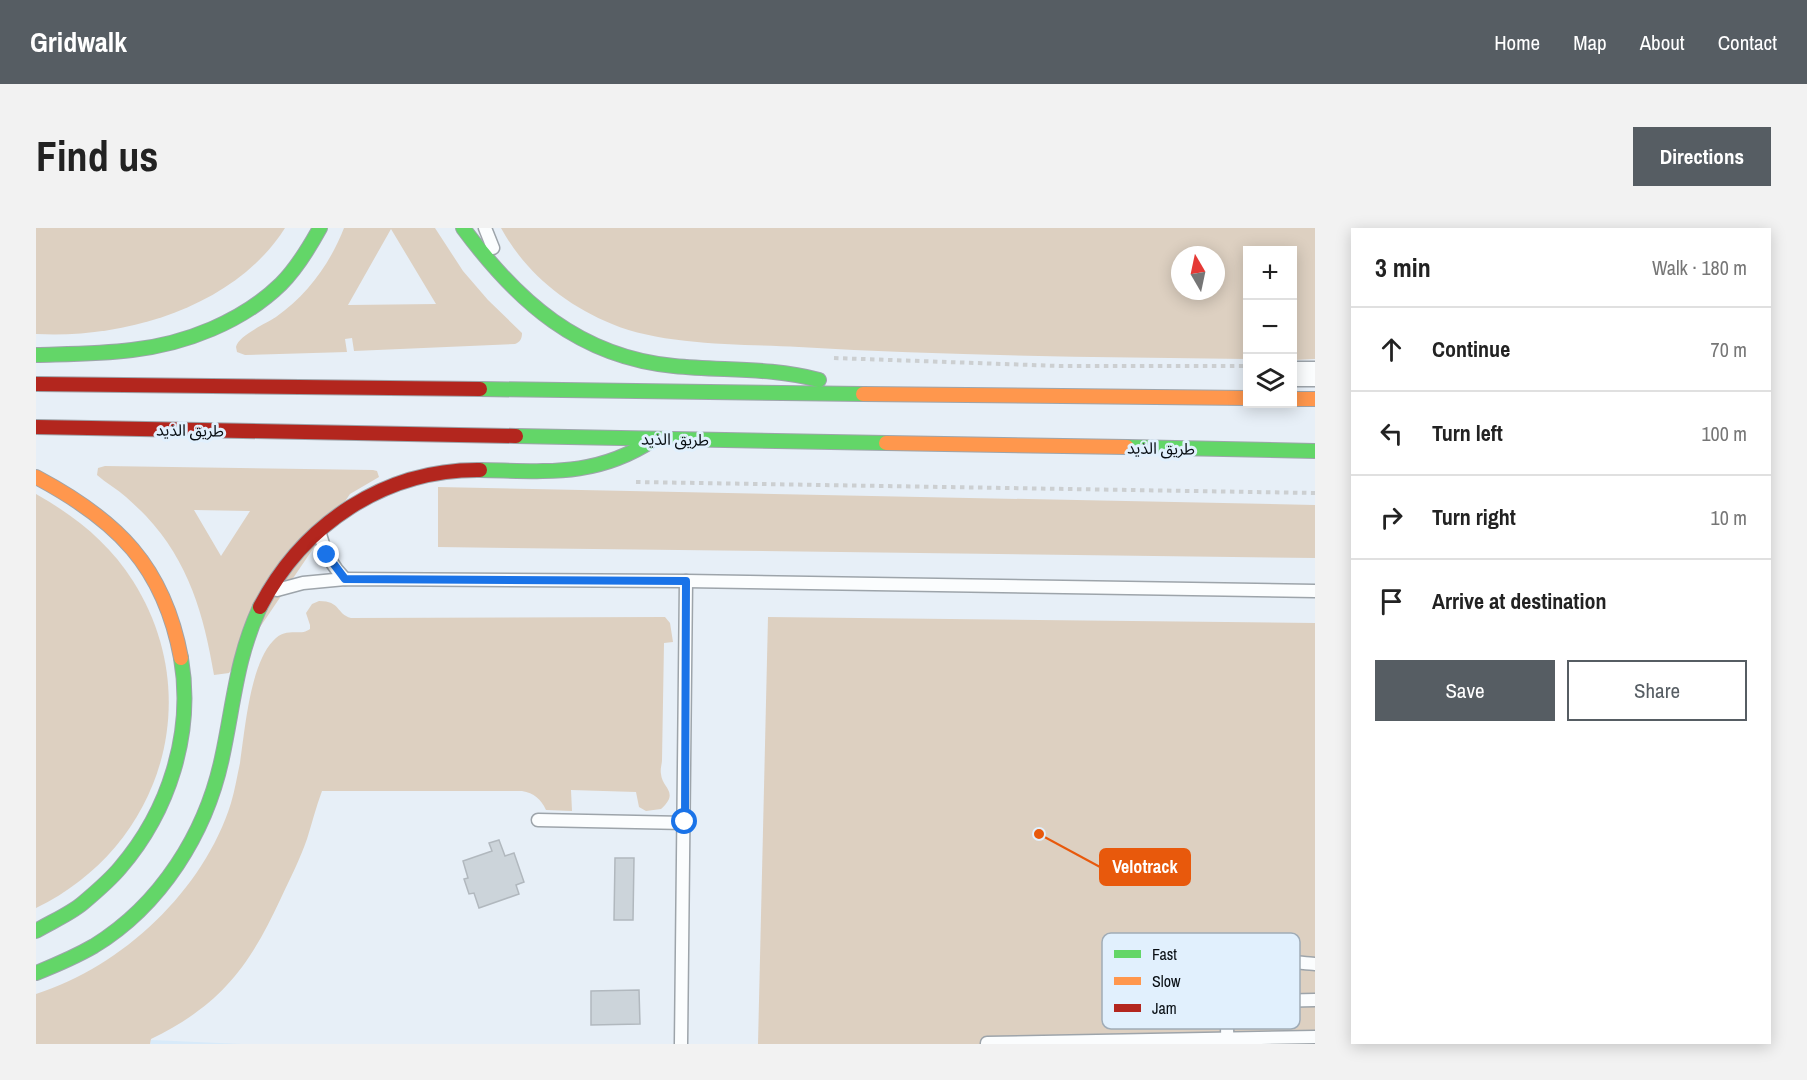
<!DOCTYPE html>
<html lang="en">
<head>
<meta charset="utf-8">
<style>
	:root { --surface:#fff; --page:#f2f2f2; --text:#222; --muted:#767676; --line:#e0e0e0; --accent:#565d63 }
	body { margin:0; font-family:"Archivo Narrow","Noto Sans Arabic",sans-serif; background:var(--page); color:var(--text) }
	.controls { position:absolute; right:18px; top:18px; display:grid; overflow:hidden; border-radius:0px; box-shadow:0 3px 15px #0003 }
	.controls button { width:54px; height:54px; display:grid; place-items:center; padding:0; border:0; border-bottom:2px solid var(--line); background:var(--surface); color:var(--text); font:30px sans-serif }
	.compass { position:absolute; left:1135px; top:18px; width:54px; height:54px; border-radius:50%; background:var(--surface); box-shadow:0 3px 15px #0003; rotate:351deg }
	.stop { position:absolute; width:18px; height:18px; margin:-14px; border:4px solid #1a73e8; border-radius:50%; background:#fff }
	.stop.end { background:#1a73e8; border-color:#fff; box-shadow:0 2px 6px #0008 }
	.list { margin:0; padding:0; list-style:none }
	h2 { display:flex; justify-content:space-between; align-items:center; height:78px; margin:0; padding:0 24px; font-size:26px }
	h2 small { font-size:20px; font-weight:400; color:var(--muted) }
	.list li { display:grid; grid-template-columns:39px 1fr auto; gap:18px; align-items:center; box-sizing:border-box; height:84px; padding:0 24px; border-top:2px solid var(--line) }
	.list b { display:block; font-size:22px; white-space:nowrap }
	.list em { font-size:20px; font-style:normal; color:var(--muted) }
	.actions { display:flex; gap:12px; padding:18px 24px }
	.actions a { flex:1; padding:14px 0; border:2px solid var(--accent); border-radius:0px; text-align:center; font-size:21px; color:var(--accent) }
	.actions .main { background:var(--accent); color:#fff }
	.icon { flex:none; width:33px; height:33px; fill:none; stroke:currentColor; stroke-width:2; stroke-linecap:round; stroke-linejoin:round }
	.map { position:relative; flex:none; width:1279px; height:816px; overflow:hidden; border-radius:0px }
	header { display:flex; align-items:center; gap:36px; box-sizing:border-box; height:84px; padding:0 30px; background:var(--accent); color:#fff }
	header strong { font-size:28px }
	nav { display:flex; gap:33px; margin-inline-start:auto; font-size:21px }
	.intro { display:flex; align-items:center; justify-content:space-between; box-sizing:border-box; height:144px; padding:0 36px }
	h1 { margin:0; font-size:42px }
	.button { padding:15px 27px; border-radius:0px; background:var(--accent); color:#fff; font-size:21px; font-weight:700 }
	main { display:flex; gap:36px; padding:0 36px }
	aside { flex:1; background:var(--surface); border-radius:0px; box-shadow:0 3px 15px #0003 }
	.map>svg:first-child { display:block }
</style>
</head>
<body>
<header>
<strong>Gridwalk</strong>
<nav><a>Home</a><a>Map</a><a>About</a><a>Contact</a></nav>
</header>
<div class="intro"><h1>Find us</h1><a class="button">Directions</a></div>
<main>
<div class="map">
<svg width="1279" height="816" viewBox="0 0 1279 816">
	<rect width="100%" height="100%" fill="#e7eff7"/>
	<path fill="#d8eaf9" d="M115 812 206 816H114Z"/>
	<g fill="#ddd0c1" fill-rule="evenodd">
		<path d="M0 0H249C199 79 89 111 0 106Z"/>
		<path d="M308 0H399L427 43 452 72 486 105C486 111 484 114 479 116L318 123 316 110 309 111 311 124 209 127 201 124 200 119C202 108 229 96 240 89 271 67 294 36 308 0ZM355 1 400 76 313 77H312Z"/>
		<path d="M465 0H1279V131L1257 132 1256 22H1212L1211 131C1062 129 913 128 763 119 707 116 628 118 576 96 529 77 489 44 465 0ZM1144 27H1180V63H1144Z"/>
		<path d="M69 238 337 242 341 243 343 249 314 266 193 445 178 447C168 387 153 334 110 288 104 282 97 275 90 269 81 261 70 255 61 247L62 240ZM158 282 214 283 185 328Z"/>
		<path d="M402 259 1279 277V330L402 319Z"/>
		<path d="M0 266C39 288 73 315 97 353 172 472 124 620 0 680Z"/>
		<path d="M283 373C305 373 300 386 315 390L629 389 634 395 637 414 628 415 626 532C626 536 624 541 625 546 626 560 644 564 625 581L610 583 603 579 600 564 535 562 536 583 510 582C505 571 498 565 486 563H286C280 579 276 595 271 611 264 631 254 651 245 670 213 739 185 777 115 811L114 816H0V766C86 739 168 662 195 575 199 562 201 548 204 535 209 502 214 437 237 413 250 398 264 409 274 401V397L270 385 276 376Z"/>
		<path d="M732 389 1279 395V816H722Z"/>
	</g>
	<g fill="#ccd4da" stroke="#b1b8be" stroke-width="1.5">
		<path d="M463 612 469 628 478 625 488 654 480 657 483 666 443 680 438 665 433 666 428 651 432 650 427 633 456 623 453 615Z"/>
		<path d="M579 630H598L597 692H578Z"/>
		<path d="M603 762 604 796 555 797V763Z"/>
	</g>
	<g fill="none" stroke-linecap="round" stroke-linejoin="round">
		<g stroke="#9da4aa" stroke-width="15">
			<g id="lane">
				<path d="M449 0 457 20"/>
				<path d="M284 306C288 323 296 338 309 351"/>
				<path d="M241 362 267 355 309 351 650 353 1279 363"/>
				<path d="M502 592 649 595"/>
				<path d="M1192 774 1279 772"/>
				<path d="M1191 811C1192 796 1188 756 1194 745 1204 725 1259 735 1279 736"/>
				<path d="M951 815 1279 809"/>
				<path d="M645 816 650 353"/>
			</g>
		</g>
		<g stroke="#9da4aa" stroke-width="27">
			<path id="street" d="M1256 146H1279"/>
		</g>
		<g stroke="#9da4aa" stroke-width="16">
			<g id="fast">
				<path d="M427 0C481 73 543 129 638 138 687 143 735 139 783 152"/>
				<path d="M0 127C32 126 64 126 96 122 149 116 206 94 245 56 261 40 273 20 284 0"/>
				<path d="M444 161 827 166"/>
				<path d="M480 208 850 215"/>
				<path d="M1091 219 1279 223"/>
				<path d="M444 242C509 243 559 250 617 212"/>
				<path d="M0 703C15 694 34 686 47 675 60 664 74 652 84 640 133 583 158 505 145 430"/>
				<path d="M0 745C20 737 39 729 58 718 125 677 170 605 186 530 198 475 200 431 224 379"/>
			</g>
		</g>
		<g stroke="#9da4aa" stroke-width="16">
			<g id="slow">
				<path d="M827 166 1212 170"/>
				<path d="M1256 171H1279"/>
				<path d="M850 215 1091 219"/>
				<path d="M0 249C81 292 128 338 145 430"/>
			</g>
		</g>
		<g stroke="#9da4aa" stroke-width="16">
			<g id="jam">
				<path d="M0 156 444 161"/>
				<path d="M0 199 480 208"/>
				<path d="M224 379C267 296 349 241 444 242"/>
			</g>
		</g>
		<g stroke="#cccfd1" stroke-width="4" stroke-dasharray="4.5 4.5" stroke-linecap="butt">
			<path d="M798 130 1024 138H1212"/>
			<path d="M600 254 1279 265"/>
		</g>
		<use href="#lane" stroke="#fbfdfe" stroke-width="12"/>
		<use href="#street" stroke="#fbfdfe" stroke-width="24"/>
		<use href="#fast" stroke="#63d668" stroke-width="14"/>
		<use href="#slow" stroke="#ff974d" stroke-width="14"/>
		<use href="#jam" stroke="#b3261e" stroke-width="14"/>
	</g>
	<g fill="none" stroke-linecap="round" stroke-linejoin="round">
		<path stroke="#1a73e8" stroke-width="8" d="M291 327 309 351 650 353 649 594"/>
	</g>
	<g text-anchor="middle" stroke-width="6" stroke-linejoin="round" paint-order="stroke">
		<g font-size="16" fill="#080e13" stroke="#e1f0fd">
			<text transform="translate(154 202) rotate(1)" y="6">طريق الذيد</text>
			<text transform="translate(639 211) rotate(1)" y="6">طريق الذيد</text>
			<text transform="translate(1125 220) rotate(1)" y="6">طريق الذيد</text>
		</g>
	</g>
	<rect x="1066" y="705" width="198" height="96" rx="9" fill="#e1f0fd" stroke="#a0acb7" stroke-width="1.5"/>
	<rect x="1078" y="722" width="27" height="8" fill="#63d668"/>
	<rect x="1078" y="749" width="27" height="8" fill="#ff974d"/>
	<rect x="1078" y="776" width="27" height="8" fill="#b3261e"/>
	<g font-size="16" fill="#080e13">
		<text x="1116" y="732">Fast</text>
		<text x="1116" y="759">Slow</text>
		<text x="1116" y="786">Jam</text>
	</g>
	<path fill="none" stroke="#e8590c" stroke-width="2" d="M1003 606L1064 639"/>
	<circle fill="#e8590c" stroke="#e1f0fd" stroke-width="2" cx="1003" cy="606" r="6"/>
	<rect fill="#e8590c" stroke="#e8590c" stroke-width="2" x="1064" y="621" width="90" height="36" rx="6"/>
	<g font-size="18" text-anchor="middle" font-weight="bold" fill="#fff">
		<text x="1109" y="645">Velotrack</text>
	</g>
</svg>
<div class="controls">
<button>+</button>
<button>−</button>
<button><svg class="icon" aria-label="layers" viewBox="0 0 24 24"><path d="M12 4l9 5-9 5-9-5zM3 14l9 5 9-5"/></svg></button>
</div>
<svg class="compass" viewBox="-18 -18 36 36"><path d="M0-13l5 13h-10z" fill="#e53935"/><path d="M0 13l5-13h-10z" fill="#767676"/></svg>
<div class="stop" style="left:649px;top:594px"></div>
<div class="stop end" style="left:291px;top:327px"></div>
</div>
<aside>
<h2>3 min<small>Walk · 180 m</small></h2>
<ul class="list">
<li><svg class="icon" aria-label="ahead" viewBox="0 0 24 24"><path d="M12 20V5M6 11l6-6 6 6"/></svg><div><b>Continue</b></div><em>70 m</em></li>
<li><svg class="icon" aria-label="left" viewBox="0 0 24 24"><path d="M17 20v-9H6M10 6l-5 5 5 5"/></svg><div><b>Turn left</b></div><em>100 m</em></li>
<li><svg class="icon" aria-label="right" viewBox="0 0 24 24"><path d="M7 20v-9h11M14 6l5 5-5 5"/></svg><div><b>Turn right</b></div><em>10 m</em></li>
<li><svg class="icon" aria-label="arrive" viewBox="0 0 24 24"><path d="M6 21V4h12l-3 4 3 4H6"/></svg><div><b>Arrive at destination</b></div></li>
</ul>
<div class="actions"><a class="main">Save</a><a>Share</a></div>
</aside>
</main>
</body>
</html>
